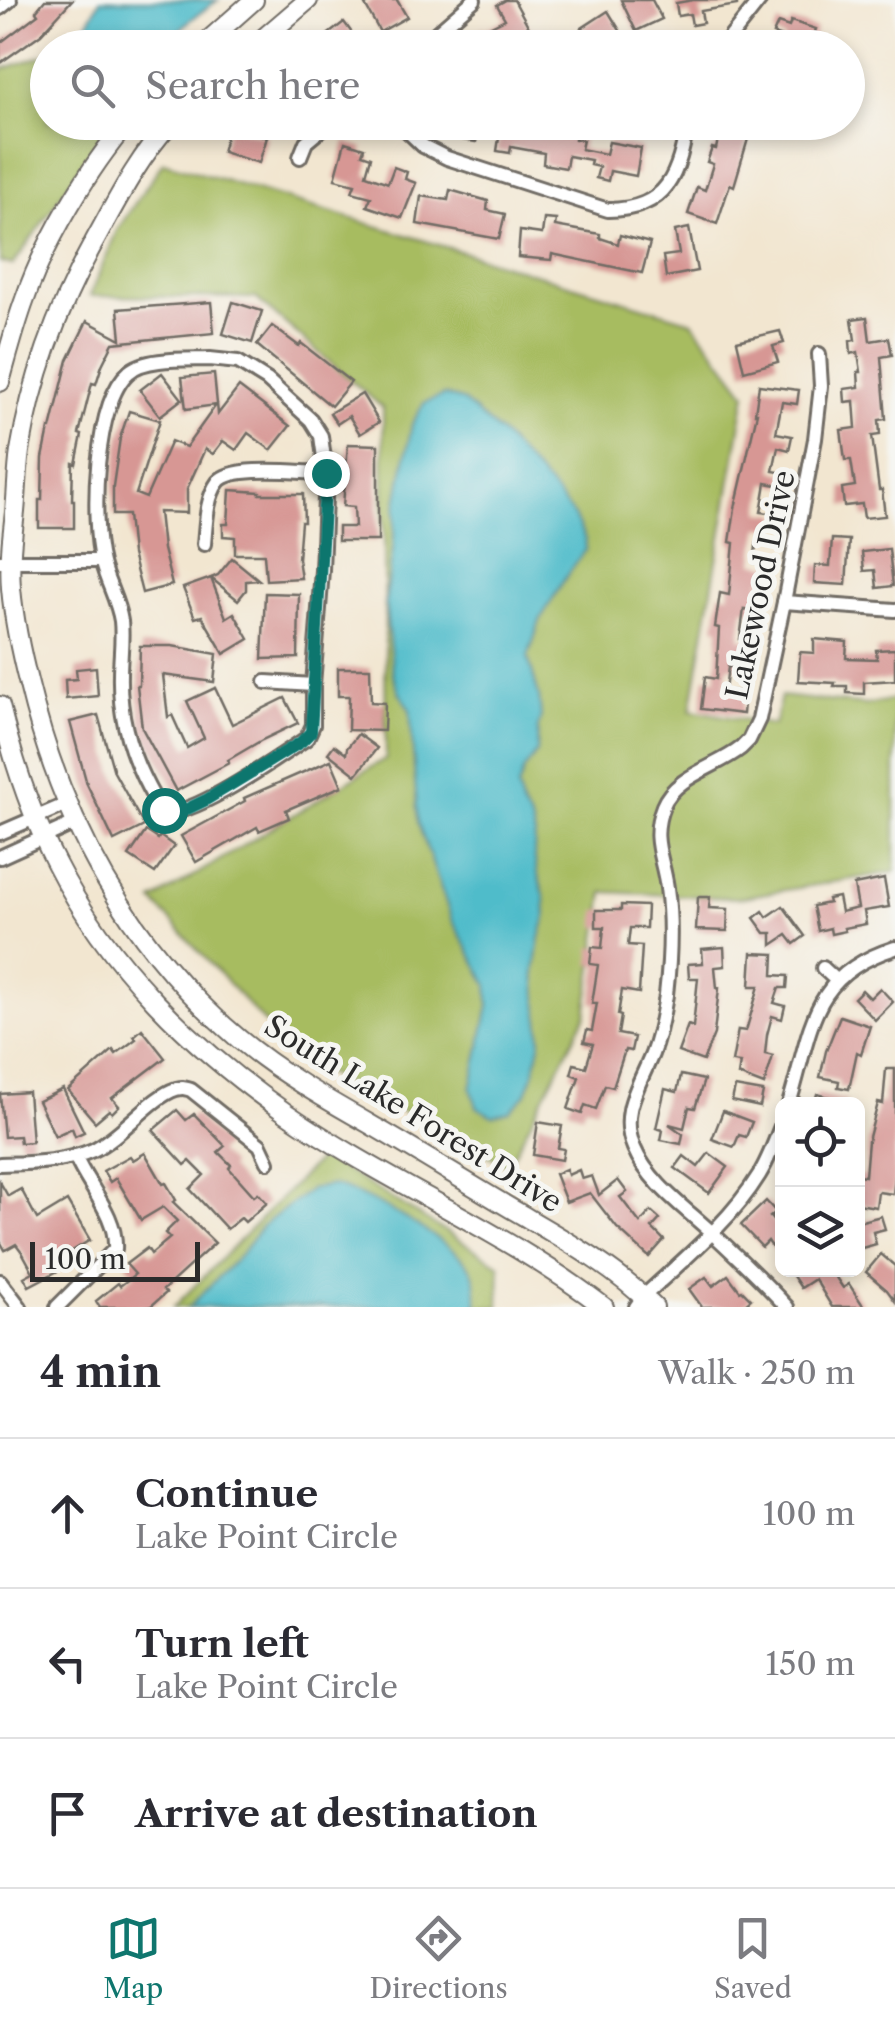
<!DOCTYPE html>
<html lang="en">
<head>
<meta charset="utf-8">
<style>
	:root { --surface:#fff; --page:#f2f2f3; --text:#2b2b33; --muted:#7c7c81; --line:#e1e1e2; --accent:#0f766e }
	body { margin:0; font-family:"Libre Caslon Text",serif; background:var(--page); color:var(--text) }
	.controls { position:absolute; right:30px; bottom:30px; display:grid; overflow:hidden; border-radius:15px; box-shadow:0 5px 15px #0003 }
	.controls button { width:90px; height:90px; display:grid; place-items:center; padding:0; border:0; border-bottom:2px solid var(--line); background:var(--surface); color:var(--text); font:50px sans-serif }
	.scale { position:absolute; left:30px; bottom:25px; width:170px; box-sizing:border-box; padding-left:10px; border:5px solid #2b2b2b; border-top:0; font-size:28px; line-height:35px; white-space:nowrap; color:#2b2b2b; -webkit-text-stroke:8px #f6f6f2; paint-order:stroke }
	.stop { position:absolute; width:30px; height:30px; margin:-22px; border:8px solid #0f766e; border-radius:50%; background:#fff }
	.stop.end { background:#0f766e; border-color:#fff; box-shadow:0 2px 10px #0008 }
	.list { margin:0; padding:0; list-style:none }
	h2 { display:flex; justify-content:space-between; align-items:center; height:130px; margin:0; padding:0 40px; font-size:42px }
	h2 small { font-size:32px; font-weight:400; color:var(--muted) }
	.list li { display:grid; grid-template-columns:65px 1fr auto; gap:30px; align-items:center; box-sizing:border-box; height:150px; padding:0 40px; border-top:2px solid var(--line) }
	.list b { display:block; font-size:38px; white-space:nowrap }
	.list p { margin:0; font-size:32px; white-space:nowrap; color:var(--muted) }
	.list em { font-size:32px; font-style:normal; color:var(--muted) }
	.icon { flex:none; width:55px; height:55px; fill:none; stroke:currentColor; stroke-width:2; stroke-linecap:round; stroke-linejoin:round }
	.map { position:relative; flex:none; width:895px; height:1307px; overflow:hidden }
	.search { position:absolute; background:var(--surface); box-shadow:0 5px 15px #0003; left:30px; right:30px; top:30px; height:110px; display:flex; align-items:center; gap:25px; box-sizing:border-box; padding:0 35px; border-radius:55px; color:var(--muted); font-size:38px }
	.sheet { height:580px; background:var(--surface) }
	nav { display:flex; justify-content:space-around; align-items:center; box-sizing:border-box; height:140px; border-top:2px solid var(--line); background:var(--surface); font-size:28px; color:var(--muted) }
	nav a { display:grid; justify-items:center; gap:5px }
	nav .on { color:var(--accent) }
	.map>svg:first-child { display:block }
</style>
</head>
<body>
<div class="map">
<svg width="895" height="1307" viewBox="0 0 895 1307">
	<rect width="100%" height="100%" fill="#f6f6f2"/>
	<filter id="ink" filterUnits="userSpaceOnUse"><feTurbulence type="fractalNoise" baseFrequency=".01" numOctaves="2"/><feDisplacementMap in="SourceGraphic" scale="20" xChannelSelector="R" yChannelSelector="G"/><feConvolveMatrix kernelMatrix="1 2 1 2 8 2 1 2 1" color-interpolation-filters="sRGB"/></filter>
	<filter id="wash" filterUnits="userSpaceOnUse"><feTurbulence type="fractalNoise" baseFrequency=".0048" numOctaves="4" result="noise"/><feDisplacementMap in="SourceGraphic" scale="40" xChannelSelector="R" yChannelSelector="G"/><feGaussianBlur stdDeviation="2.25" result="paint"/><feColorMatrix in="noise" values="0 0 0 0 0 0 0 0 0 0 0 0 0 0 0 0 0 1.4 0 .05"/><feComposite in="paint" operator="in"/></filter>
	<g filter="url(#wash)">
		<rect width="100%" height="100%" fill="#f2e6d0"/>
		<g fill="#a7bc61" stroke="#697446" stroke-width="2.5">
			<path d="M47 54 48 122 106 123 109 126 13 265 0 262V70Z"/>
			<path d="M163 162 692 321 746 393 691 710 774 725 781 696 866 705 895 699V872L737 898 604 892 586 1015 508 1165 297 1058 153 901 386 758 383 408 256 298 90 296 117 230Z"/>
			<path d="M322 1156 500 1265 499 1307H174Z"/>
		</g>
		<g fill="#50bcca" stroke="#3e747a" stroke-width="2.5">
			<path d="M100 0H218L189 21 163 47H75Z"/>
			<path d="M444 395 462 400 500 433 553 490 574 516 585 539 586 549 567 575 541 618 528 657 539 696 541 716 538 727 537 752 524 770 518 788 522 806 531 820 535 835 534 853 537 872 545 898 546 917 540 938 535 972 541 1040 534 1073 525 1095 510 1111 492 1116 477 1107 471 1088 489 1006 488 985 452 920 418 823 410 710 399 692 393 674 385 603 393 549 396 507 412 424 424 403Z"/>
			<path d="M333 1185C363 1192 455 1243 470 1268 477 1279 476 1294 477 1307H189L241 1254 262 1226 311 1189Z"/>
		</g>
		<g id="blocks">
			<g fill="#d79794">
				<path d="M45 0H72L41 34 0 63V43L38 14 36 11Z"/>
				<path d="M374 0H397L407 17 380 32 365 5Z"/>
				<path d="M506 0H514L532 33 505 48H451L483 27 485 29 505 19 497 5Z"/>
				<path d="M621 0H652L662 19 636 31Z"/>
				<path d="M693 0H737V5L701 11 703 23 692 25 690 14 678 16 676 3Z"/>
				<path d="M608 11 627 42 619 48H594L582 28Z"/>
				<path d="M791 21 816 29 810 48H782L785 38 773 34 778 23 789 27Z"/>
				<path d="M344 22 363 48H327L321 40Z"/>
				<path d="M446 122H534V124L576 131 575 139 583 140 581 149 606 154 609 142 641 148 636 176 610 171 608 181 596 178 599 167 590 165 591 160 568 156 566 168 543 164 544 153 511 147 510 153 497 151 499 138 478 134 476 142 463 140 465 131 445 127Z"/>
				<path d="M729 122H753L734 186 730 184 717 224 688 214 697 187 705 190 713 164 707 162 712 148 716 149 721 125 728 126Z"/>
				<path d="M229 126 267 137 259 163 222 152Z"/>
				<path d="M345 142 364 148 362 154 371 157 366 175 388 183 394 167 407 172 405 179 416 183 402 218 367 206 371 197 352 192 355 184 335 179Z"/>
				<path d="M450 190 488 201 487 210 505 214 499 239 417 224 421 196 448 200Z"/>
				<path d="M544 219 556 220 555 226 600 234V238L618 244 620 235 650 243 642 273 552 254 551 260 518 257 520 231 542 234Z"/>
				<path d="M689 228 697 271 666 277 663 256 679 254 675 231Z"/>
				<path d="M211 302 214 333 113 343 102 365 96 384 92 383 79 434 82 435 76 464 73 463 72 500H74V528H39V500H42L43 458 49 429H51L68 360 87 321 121 339 118 309Z"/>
				<path d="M233 302 262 311 252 343 223 334Z"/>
				<path d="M867 317 870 341 889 338 892 355 881 357 886 419 879 420 880 435 872 436 879 490H882L885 516 864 518 862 504 844 506 842 488 855 486 851 460H845L841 430 856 428 854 401 845 402 844 389 859 387 858 372H861L858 352 851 354 850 341 855 340 852 319Z"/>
				<path d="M272 326 299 346 301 343 351 382 331 406 257 345Z"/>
				<path d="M780 331 784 343 773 346 778 362 744 371 737 341Z"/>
				<path d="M162 373 182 399 160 416 140 390Z"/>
				<path d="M214 374 218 414 239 387 290 426 271 450 248 433 236 450 223 441 213 454 205 449 187 489V513L159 512 163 549 172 585 142 593 132 554 128 515H113V486L120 438 129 411 160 420 136 494 146 498 171 441 186 447 216 405 186 409 182 377Z"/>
				<path d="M759 385 799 390 797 404 782 402 776 433 792 436 789 450 778 447 773 471 785 473 782 486 766 483 761 512 778 514 776 529 760 527 756 546 754 563 770 565 768 580 761 579 758 599 762 600 760 611 744 609 740 639H751L750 668 728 667 725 690 745 692 743 714 701 709 705 677 716 679 719 628 715 627 720 593 729 595 734 543 730 542 735 508 757 413H755Z"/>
				<path d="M362 394 379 422 360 434 349 416 337 424 330 413Z"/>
				<path d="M348 444 378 445V541H338V527H355L354 507 343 506Z"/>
				<path d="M230 490 260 492V494H303L304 522H301L298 559 301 578 266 580 264 554H235V537L223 536V524H228Z"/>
				<path d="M832 539 849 540 846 585 814 583 815 565 830 566Z"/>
				<path d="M889 549 893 586 877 588 875 570 864 571 862 552Z"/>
				<path d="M232 558 259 580 246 581V590L238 600 211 578 218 575Z"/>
				<path d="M211 578 226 618 234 613 249 639 224 654 202 616 195 618 183 588Z"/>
				<path d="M265 593 299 594 298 658 262 659Z"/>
				<path d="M814 639 847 642 846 658 877 659 876 650 895 649V680L864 682V694L847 693V686H834L835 683 798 681 800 652 814 653Z"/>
				<path d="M140 646H172L217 654 214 682 163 675 168 717 172 715 187 748 204 738 187 701 215 688 232 724 285 698 298 723 262 740 228 760 229 763 176 791 142 728 137 685H139Z"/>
				<path d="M96 667 98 696 66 699 65 680 77 679 76 669Z"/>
				<path d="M338 668H370L371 702 385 703 384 731 348 730 349 696H338Z"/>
				<path d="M98 715 114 772 144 826 114 841 87 784 70 722Z"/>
				<path d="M358 734 377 748 356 775 328 753 334 745 346 754 347 748Z"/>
				<path d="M331 760 342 786 286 810 289 818 259 831 257 827 196 862 181 836 245 801 244 798Z"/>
				<path d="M146 831 158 839 160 836 174 846 155 873 129 856Z"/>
				<path d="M884 879 889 907 864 911 866 924 844 928 845 931 831 934 830 928 818 931 813 906 829 903 828 899 838 897 841 912 858 908 854 885Z"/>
				<path d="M698 897H710L709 908 728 909 727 931 696 930Z"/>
				<path d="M621 905 647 906 646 928H630L628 945 642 946 639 993 622 990 618 1015 621 1016 618 1034 634 1037 631 1051 625 1050 613 1087 605 1085 596 1109 585 1105 582 1114 568 1109 579 1077 571 1074 574 1064 586 1067 593 1044 584 1042 587 1030 592 1031 597 1003H592L598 965 590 964 592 947 602 948 604 927H596V910H621Z"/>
				<path d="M783 906 805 936 794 944 787 935 772 945V933H765L754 918 763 911 767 917Z"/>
				<path d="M724 947 725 966 715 967 717 988H719L714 1034 703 1061 678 1052 688 1025 693 1027 698 978H689L688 964 703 963 702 949Z"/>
				<path d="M752 953 774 954 773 975 788 976 787 988H779L774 1003 785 1006 782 1019 772 1016 767 1035 765 1054 773 1056 764 1085 738 1075 740 1063 732 1062 738 1030 746 1031 759 986H750Z"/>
				<path d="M880 988 893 1002 875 1020 854 998 862 990 870 998Z"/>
				<path d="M840 1016 870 1026 861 1054 857 1052 849 1089 838 1087 839 1081 820 1077 826 1051Z"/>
				<path d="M142 1029 165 1058 112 1098 119 1106 112 1113 109 1110 95 1122 68 1090 113 1050 116 1054 136 1039 134 1036Z"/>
				<path d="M886 1069H895V1178L893 1194 878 1192 876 1207 858 1204V1175L865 1176 868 1141 878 1103 883 1104Z"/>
				<path d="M681 1075 704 1080 695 1108 689 1107 684 1128 669 1124 683 1134 681 1144 661 1140 663 1130 656 1128 665 1089 677 1092Z"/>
				<path d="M735 1087 763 1092 760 1107 732 1101Z"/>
				<path d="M63 1089 84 1132 75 1136 72 1128 55 1136 38 1101Z"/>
				<path d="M28 1092 32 1142 20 1143 19 1136 4 1137 0 1094Z"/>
				<path d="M817 1094 846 1101V1104H814Z"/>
				<path d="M177 1110 186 1120 194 1114 225 1146 218 1152 231 1165 229 1168 254 1196 258 1193 267 1203 245 1222 241 1218 227 1229 190 1189 204 1175 190 1161 185 1165 153 1130Z"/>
				<path d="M723 1111 752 1122 746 1137 739 1135 734 1147 712 1139Z"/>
				<path d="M538 1122 562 1126 558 1148 564 1149 562 1160 533 1155Z"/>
				<path d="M145 1153 163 1184 166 1183 176 1200 173 1202 215 1243 163 1290 166 1293 150 1307H100L96 1301 118 1283 120 1286 135 1274 126 1264 147 1248 151 1254 170 1238 165 1233 177 1221 163 1207 141 1220 116 1178 110 1182 103 1171 130 1156 133 1160Z"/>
				<path d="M709 1153 728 1167 709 1193 675 1168 684 1156 698 1167Z"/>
				<path d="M566 1169 568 1175 579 1170 582 1179 592 1176 599 1195 618 1180 627 1192 620 1197 640 1223 651 1211 660 1219 652 1228 664 1240 649 1257 617 1228 590 1193 566 1202 555 1174Z"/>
				<path d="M0 1182 8 1196 21 1189 37 1219 67 1201 90 1240 64 1256 69 1265 29 1286 24 1277 33 1272 22 1252 16 1244 5 1250 0 1241Z"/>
				<path d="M766 1201 776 1212 770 1217 782 1231V1261L768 1241 762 1247 741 1225Z"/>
				<path d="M881 1216 885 1229 873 1232 876 1244 858 1249V1222Z"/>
				<path d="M881 1254 895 1266V1301L887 1290 866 1272Z"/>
				<path d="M803 1270H831L843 1288 849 1284 864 1307H832L815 1279 801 1288 793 1276Z"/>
				<path d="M728 1275 740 1291 742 1290 751 1299 742 1307H702L689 1289 706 1277 713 1286Z"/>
			</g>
		</g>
	</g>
	<g filter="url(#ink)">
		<use href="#blocks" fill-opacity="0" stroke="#716c65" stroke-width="2.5"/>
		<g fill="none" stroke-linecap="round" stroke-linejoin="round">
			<g stroke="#716c65" stroke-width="18">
				<g id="minor">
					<path d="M0 8 10 0"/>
					<path d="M419 48 474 0"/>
					<path d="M722 48 760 0"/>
					<path d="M398 122 423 146 447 158 608 210C669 209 678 174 688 122"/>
					<path d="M300 157 306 142 330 122"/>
					<path d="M210 359 238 362 267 380 311 420 321 436 326 473 322 570 313 685V725L307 738C279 757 201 811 171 812 156 806 150 791 143 777 127 744 119 711 120 674 120 657 123 639 121 621 118 601 107 583 102 563 91 521 94 402 129 372 145 357 189 360 210 359Z"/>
					<path d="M204 544C206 525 206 498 218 482 232 464 303 473 326 473"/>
					<path d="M0 561H101"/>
					<path d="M784 602 895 610"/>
					<path d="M266 682 313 685"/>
					<path d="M0 833 67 804"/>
					<path d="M0 857 75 823"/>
					<path d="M823 968 836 980"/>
					<path d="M789 1104C812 1030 809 975 895 948"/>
					<path d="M0 1164C32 1163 63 1163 93 1150 122 1136 151 1097 176 1089 184 1087 184 1088 191 1090L260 1145 268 1162"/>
					<path d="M0 1281 20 1307"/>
					<path d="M57 1307 115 1249C117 1215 88 1187 75 1156"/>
					<path d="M636 1307 643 1297C684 1259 730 1222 759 1175 769 1159 775 1141 782 1124"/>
					<path d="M787 1307C763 1281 737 1256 711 1232 685 1208 648 1182 634 1148 619 1113 639 1086 652 1054 659 1036 663 1015 666 995 670 960 672 924 667 888 663 857 650 839 663 806 675 776 717 767 741 748L749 740 759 719 784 602 815 439 821 386 819 354"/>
				</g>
			</g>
			<g stroke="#716c65" stroke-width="22">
				<g id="major">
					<path d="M200 48 254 0"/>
					<path d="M252 48 308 0"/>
					<path d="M171 122C138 158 116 202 93 244 58 308 32 379 20 451 17 472 17 492 15 512 12 537 9 563 11 588 14 621 21 654 29 685 62 823 130 947 239 1039 282 1075 331 1102 380 1130 426 1157 471 1185 517 1212 565 1240 614 1267 654 1307"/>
					<path d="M0 382C8 354 15 326 25 299 44 243 89 167 128 122"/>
					<path d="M0 706C13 760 30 813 56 863 107 964 193 1049 286 1113 388 1183 505 1231 604 1307"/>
				</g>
			</g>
			<use href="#minor" stroke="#fff" stroke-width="12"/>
			<use href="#major" stroke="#fff" stroke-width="18"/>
		</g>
	</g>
	<g fill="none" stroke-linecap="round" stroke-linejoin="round" filter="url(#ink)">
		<path stroke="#0f766e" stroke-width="12" d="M164 810 181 812 206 800 301 742 311 732 326 473"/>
	</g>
	<g text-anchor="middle" stroke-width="10" stroke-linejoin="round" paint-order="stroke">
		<g font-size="30" fill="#2b2b2b" stroke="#f6f6f2">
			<text transform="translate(761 585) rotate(-78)" y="10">Lakewood Drive</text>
			<text transform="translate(413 1114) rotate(32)" y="10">South Lake Forest Drive</text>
		</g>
	</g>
</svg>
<div class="controls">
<button><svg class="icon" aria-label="locate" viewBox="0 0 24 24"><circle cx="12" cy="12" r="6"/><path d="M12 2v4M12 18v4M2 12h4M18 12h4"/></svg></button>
<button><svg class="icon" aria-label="layers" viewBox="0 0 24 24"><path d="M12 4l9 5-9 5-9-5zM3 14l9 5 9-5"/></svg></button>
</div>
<div class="scale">100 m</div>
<div class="stop" style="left:164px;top:810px"></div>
<div class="stop end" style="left:326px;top:473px"></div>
<div class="search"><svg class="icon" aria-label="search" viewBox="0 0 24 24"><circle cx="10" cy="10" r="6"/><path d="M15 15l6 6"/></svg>Search here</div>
</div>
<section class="sheet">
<h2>4 min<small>Walk · 250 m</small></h2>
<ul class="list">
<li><svg class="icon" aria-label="ahead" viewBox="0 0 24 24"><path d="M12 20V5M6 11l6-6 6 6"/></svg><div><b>Continue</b><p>Lake Point Circle</p></div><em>100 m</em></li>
<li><svg class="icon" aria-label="left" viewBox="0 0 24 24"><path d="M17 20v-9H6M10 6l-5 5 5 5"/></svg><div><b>Turn left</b><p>Lake Point Circle</p></div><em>150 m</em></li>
<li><svg class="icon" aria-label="arrive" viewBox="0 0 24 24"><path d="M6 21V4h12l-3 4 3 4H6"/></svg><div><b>Arrive at destination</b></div></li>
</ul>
</section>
<nav>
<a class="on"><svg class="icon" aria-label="map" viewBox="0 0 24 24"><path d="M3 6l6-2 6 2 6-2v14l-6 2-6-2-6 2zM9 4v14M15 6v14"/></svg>Map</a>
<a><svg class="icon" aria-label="directions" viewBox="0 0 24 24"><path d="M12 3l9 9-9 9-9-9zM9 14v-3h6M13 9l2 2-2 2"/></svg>Directions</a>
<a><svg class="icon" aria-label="saved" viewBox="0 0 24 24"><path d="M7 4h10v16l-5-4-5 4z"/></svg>Saved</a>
</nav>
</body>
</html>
